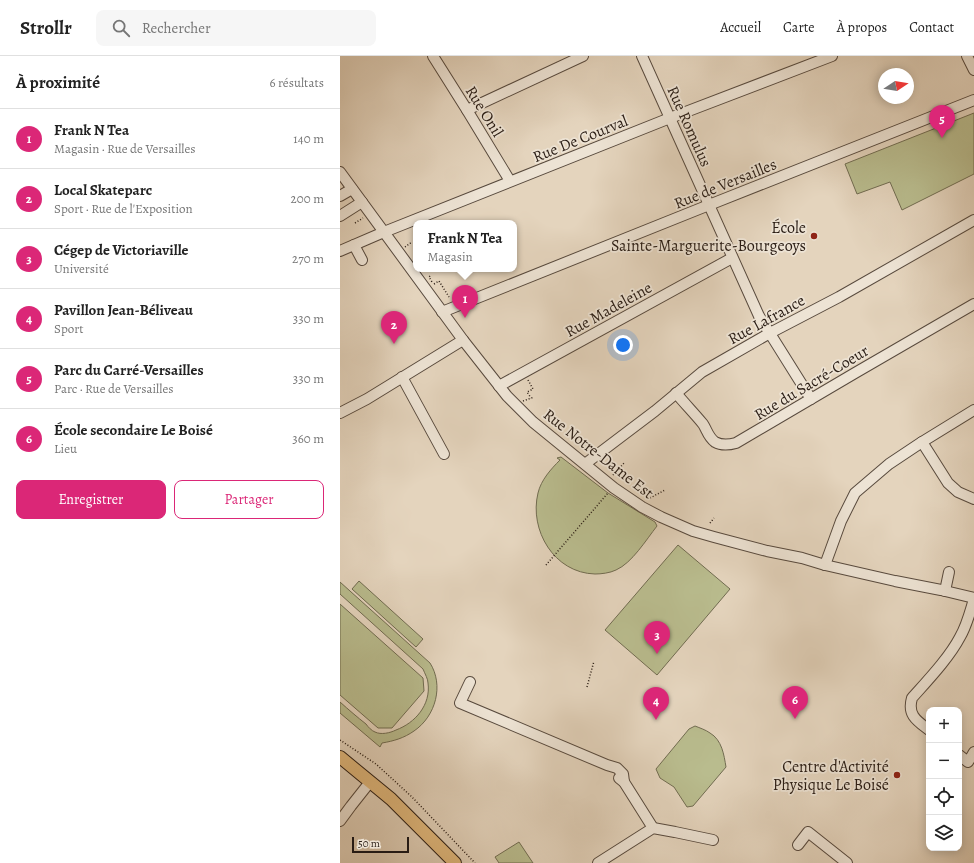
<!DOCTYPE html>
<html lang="fr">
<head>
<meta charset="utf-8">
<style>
	:root { --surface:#fff; --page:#f6f6f6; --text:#222; --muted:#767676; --line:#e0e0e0; --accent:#db2777 }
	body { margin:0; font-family:Alegreya,serif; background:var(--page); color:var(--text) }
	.controls { position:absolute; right:12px; bottom:12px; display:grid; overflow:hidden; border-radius:8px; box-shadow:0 2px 10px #0003 }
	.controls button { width:36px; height:36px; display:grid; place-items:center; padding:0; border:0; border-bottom:1px solid var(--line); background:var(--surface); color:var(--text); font:20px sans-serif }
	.compass { position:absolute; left:538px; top:12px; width:36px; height:36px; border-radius:50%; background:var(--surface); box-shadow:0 2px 10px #0003; rotate:78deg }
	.scale { position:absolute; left:12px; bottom:10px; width:57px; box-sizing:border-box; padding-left:4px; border:2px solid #291c14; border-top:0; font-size:11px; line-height:14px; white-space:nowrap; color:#291c14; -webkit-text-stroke:3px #ede3d4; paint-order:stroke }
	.you { position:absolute; left:283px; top:289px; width:14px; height:14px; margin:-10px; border:3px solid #fff; border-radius:50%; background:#1a73e8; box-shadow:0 0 0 6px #1a73e833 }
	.badge { display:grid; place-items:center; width:26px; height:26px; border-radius:50%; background:var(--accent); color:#fff; font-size:13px; font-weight:700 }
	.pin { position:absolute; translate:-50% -33px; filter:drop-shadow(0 1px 2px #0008) }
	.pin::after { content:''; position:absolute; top:21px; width:14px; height:12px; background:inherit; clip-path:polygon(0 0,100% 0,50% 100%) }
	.popup { position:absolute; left:73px; top:164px; width:104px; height:52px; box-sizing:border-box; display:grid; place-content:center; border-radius:8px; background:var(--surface); filter:drop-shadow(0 1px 3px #0005); font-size:13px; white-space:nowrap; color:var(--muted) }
	.popup b { font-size:15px; color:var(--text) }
	.popup::after { content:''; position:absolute; left:50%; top:100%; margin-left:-8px; border:8px solid transparent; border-top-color:var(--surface) }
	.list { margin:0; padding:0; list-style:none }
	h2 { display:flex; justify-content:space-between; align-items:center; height:52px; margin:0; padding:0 16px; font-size:17px }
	h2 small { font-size:13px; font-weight:400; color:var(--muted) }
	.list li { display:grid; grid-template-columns:26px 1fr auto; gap:12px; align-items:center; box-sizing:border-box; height:60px; padding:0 16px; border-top:1px solid var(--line) }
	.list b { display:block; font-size:15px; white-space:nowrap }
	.list p { margin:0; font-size:13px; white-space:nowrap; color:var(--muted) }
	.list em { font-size:13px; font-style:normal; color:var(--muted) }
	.actions { display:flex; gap:8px; padding:12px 16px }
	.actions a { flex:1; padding:9px 0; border:1px solid var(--accent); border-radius:8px; text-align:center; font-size:14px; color:var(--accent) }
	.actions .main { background:var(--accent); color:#fff }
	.icon { flex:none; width:22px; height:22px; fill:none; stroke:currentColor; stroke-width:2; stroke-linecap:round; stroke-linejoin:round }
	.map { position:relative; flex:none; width:634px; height:807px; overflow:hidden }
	header { display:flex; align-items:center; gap:24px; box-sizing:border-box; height:56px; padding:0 20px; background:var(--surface); border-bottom:1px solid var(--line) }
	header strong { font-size:19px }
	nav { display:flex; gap:22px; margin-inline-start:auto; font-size:14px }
	.search { width:280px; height:36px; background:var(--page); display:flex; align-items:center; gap:10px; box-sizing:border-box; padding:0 14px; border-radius:8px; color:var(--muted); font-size:15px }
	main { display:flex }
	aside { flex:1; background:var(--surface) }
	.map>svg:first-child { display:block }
</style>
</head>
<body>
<header>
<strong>Strollr</strong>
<div class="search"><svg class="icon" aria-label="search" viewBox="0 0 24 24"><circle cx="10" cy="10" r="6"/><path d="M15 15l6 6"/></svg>Rechercher</div>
<nav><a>Accueil</a><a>Carte</a><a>À propos</a><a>Contact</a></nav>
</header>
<main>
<aside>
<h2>À proximité<small>6 résultats</small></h2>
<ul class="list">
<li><span class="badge">1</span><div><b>Frank N Tea</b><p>Magasin · Rue de Versailles</p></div><em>140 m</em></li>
<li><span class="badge">2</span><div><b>Local Skateparc</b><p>Sport · Rue de l'Exposition</p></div><em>200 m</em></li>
<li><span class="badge">3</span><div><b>Cégep de Victoriaville</b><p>Université</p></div><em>270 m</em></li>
<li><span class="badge">4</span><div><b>Pavillon Jean-Béliveau</b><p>Sport</p></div><em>330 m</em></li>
<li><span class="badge">5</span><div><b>Parc du Carré-Versailles</b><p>Parc · Rue de Versailles</p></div><em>330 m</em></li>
<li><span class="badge">6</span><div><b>École secondaire Le Boisé</b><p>Lieu</p></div><em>360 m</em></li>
</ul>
<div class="actions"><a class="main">Enregistrer</a><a>Partager</a></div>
</aside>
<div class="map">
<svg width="634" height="807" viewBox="0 0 634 807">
	<rect width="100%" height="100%" fill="#e4d4bd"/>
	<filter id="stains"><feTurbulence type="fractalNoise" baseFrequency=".005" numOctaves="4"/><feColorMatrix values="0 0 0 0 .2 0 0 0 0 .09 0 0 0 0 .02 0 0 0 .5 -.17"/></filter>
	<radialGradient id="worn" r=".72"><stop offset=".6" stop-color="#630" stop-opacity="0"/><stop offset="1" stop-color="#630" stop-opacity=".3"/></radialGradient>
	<g fill="#b9bc8e" stroke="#716c51">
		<path d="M634 57V118L562 154 550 126 517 138 505 108Z"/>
		<path d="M221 401 268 437 315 466 317 470C306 484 292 507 276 514 270 517 261 518 255 518 214 517 189 474 198 437 201 424 211 413 220 404L217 402Z"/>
		<path d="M338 489 390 533 317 619 265 574Z"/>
		<path d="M19 525 83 583 76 591 12 533Z"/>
		<path d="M0 526 90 607C104 629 96 660 74 675 64 682 54 685 42 687L40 691 0 657V646C9 654 17 661 26 668 28 671 32 675 35 676 41 679 50 677 56 674 75 667 91 649 88 627 88 623 85 618 83 613L0 538Z"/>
		<path d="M0 548 83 622 84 635 52 672H38L0 639Z"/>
		<path d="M355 670C360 672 366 674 370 677 382 684 384 699 386 711L353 750 347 751 334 731 320 722 316 713 349 673Z"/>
		<path d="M179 786 193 807H159L155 801Z"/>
	</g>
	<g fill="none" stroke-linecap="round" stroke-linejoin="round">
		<g stroke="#584a3e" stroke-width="12">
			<g id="minor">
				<path d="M93 0 127 54 170 125"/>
				<path d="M302 0 419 260 471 343"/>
				<path d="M627 0 634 14"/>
				<path d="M127 54 243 0"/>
				<path d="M0 116 123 284 167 340 193 366 274 432 302 451 321 461 353 475 374 481 427 495 462 502 485 509 555 525 601 534 634 542"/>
				<path d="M0 140 12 133"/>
				<path d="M0 160 22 146"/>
				<path d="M14 189 22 204"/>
				<path d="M0 195 44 176 330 62 492 0"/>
				<path d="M102 256 369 149 634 44"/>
				<path d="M62 321 104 398"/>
				<path d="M159 330 392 202"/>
				<path d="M336 337C345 348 354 357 363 368 367 374 368 381 375 386 382 390 389 389 396 387L515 317 634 248"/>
				<path d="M0 357 27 343 123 284"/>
				<path d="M582 386 608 427 618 436 634 443"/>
				<path d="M245 408 315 355 362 316 430 277 499 241 634 164"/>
				<path d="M485 509 501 465 515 437 549 408 582 386 634 354"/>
				<path d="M605 535 609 516"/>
				<path d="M130 626 120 647 267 709 277 712 283 718 284 726"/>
				<path d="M589 674C577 665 567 659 572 642 588 624 609 602 620 581 627 569 630 556 634 543"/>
				<path d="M619 699 628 706 634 696"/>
				<path d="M279 722 284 726 313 772"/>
				<path d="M0 765 11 750 30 726"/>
				<path d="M458 789 468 776 507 807"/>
				<path d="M258 807 313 772 335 776 373 784"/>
			</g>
		</g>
		<g stroke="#291c14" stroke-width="14">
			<path id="major" d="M0 701 51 743 115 807"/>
		</g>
		<g stroke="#291c14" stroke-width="1.5" stroke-dasharray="1 2" stroke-linecap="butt">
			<path d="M15 167 23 162"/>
			<path d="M65 191 72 186"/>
			<path d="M90 220 89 221 92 226"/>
			<path d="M94 228 99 225 109 241"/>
			<path d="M188 324 193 333 187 336 191 342"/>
			<path d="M183 345 194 341"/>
			<path d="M273 419 284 407"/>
			<path d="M310 442 325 434"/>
			<path d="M370 467 374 462"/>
			<path d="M206 509 268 437"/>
			<path d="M247 631 254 605"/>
			<path d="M0 684 36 708 72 741 135 807"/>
		</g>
		<use href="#minor" stroke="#ede3d4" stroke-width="10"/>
		<use href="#major" stroke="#e2ba7e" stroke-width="12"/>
	</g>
	<g fill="#8f2418" stroke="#ede3d4" stroke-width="1.5">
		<circle cx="474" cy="180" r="4"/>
		<circle cx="557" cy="719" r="4"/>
	</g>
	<g text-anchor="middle" stroke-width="3.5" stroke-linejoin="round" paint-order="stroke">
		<g font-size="16" fill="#291c14" stroke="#ede3d4">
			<text transform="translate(145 55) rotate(58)" y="6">Rue Onil</text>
			<text transform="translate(350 70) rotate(66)" y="6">Rue Romulus</text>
			<text transform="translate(240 82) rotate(-22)" y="6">Rue De Courval</text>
			<text transform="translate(385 127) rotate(-22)" y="6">Rue de Versailles</text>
			<text transform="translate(268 253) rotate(-29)" y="6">Rue Madeleine</text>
			<text transform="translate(426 263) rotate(-29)" y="6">Rue Lafrance</text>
			<text transform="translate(471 326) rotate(-31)" y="6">Rue du Sacré-Coeur</text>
			<text transform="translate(259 397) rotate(38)" y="6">Rue Notre-Dame Est</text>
		</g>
		<g font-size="16" fill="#291c14" stroke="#ede3d4" text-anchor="end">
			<text x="466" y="177">École<tspan x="466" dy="18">Sainte-Marguerite-Bourgeoys</tspan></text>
			<text x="549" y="716">Centre d'Activité<tspan x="549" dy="18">Physique Le Boisé</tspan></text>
		</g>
	</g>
	<rect width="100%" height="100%" filter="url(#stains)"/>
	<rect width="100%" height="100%" fill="url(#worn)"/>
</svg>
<div class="controls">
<button>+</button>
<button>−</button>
<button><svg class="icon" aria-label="locate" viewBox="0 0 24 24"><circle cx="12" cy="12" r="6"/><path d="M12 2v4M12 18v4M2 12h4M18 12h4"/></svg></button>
<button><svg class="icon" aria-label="layers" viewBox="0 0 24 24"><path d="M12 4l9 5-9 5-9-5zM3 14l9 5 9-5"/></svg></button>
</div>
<svg class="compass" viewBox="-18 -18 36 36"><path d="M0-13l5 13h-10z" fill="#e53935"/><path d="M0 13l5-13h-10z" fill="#767676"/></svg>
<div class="scale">50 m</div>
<div class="you"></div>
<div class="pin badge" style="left:125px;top:262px">1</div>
<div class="popup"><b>Frank N Tea</b>Magasin</div>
<div class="pin badge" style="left:54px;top:288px">2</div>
<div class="pin badge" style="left:317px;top:598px">3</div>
<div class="pin badge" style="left:316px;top:664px">4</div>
<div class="pin badge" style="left:602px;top:82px">5</div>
<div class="pin badge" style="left:455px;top:663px">6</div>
</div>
</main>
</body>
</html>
